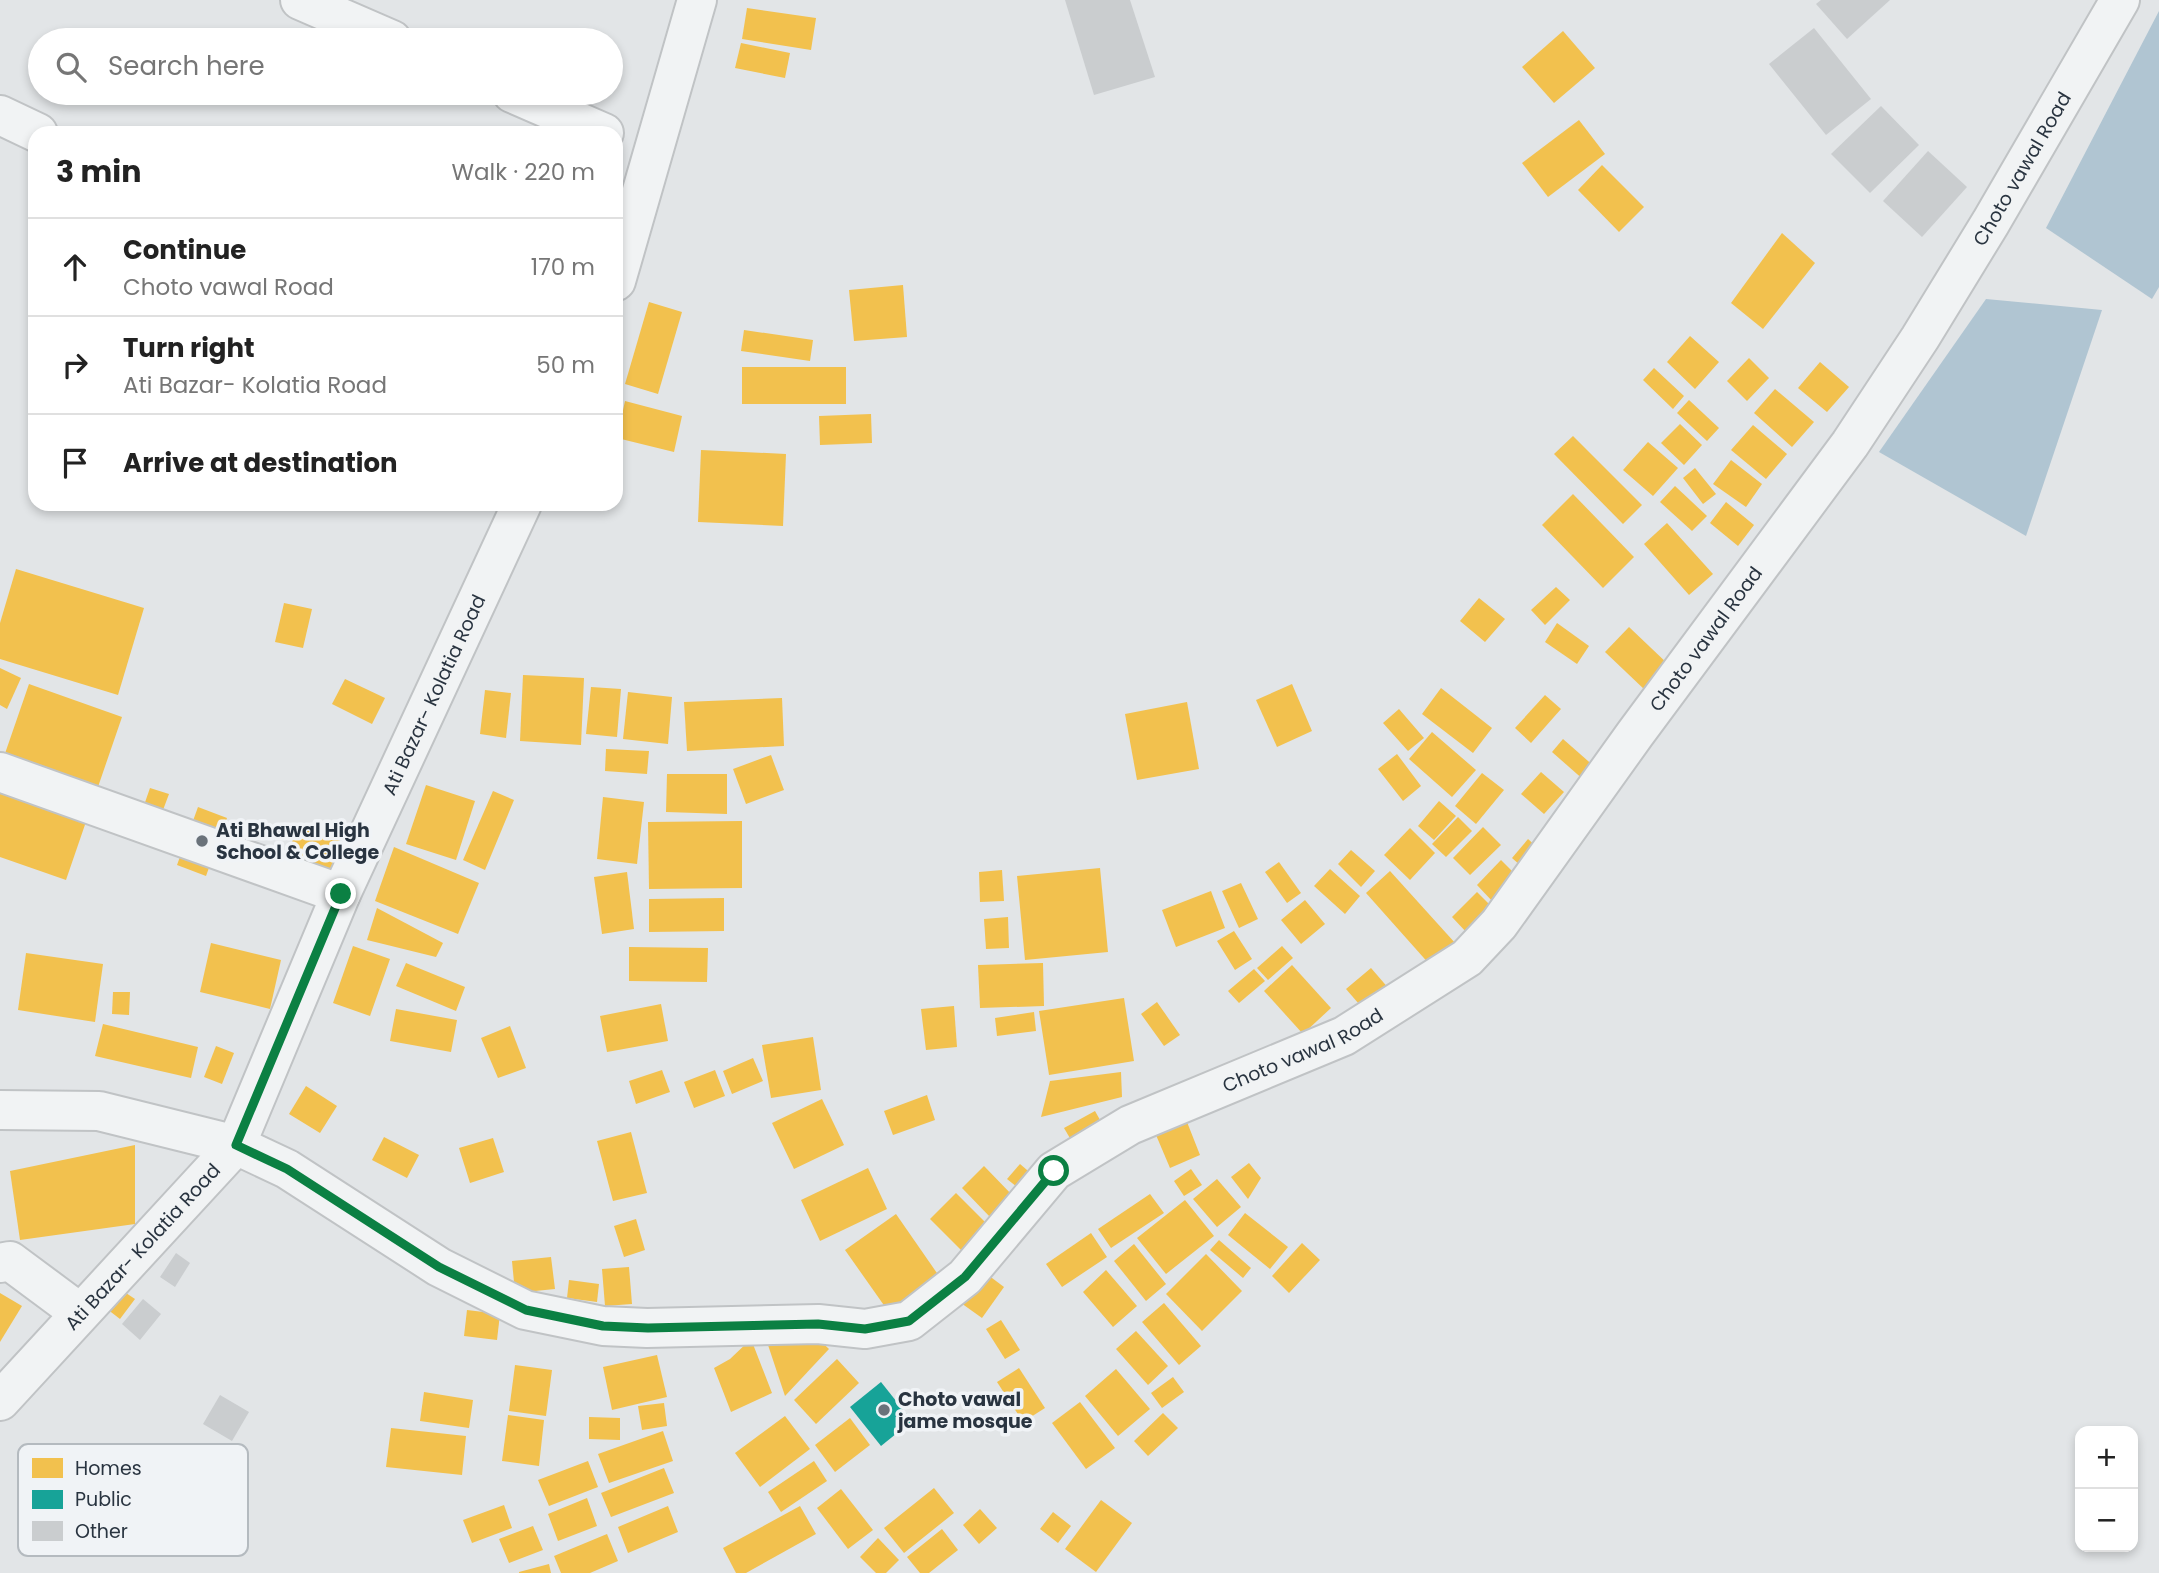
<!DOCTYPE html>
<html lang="en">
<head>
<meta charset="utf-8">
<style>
	:root { --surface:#fff; --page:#f2f2f2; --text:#222; --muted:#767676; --line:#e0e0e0 }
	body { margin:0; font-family:Poppins,sans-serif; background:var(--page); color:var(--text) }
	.controls { position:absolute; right:21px; bottom:21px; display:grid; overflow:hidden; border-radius:14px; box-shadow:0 4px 10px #0003 }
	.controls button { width:63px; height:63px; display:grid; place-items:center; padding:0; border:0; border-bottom:2px solid var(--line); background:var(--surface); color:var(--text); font:35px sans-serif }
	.stop { position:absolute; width:21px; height:21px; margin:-16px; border:5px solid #0b8043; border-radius:50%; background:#fff }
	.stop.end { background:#0b8043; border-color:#fff; box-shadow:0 2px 7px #0008 }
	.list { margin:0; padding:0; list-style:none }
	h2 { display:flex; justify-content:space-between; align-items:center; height:91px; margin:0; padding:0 28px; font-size:30px }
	h2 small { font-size:23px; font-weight:400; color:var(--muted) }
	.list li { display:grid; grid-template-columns:46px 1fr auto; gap:21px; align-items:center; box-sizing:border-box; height:98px; padding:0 28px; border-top:2px solid var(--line) }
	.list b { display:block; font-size:26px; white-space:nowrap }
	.list p { margin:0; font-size:23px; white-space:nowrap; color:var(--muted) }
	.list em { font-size:23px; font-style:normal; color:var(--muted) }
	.icon { flex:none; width:38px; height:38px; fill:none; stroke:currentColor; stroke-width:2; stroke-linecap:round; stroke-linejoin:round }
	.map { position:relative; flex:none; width:2159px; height:1573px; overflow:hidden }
	.search { position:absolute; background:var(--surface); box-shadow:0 4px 10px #0003; left:28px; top:28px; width:595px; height:77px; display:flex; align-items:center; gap:18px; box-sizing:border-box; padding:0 24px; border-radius:38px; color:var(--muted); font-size:26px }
	.panel { position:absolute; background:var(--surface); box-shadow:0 4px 10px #0003; left:28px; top:126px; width:595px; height:385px; border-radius:21px }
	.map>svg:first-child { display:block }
</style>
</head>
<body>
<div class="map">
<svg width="2159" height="1573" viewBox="0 0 2159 1573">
	<rect width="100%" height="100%" fill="#e2e5e7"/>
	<g fill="#b0c5d2">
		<path d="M2159 11V287L2152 299 2046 228Z"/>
		<path d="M1986 299 2102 310 2026 536 1879 452Z"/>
	</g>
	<g fill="#f2c14e">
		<path d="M747 8 816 18 811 50 742 39Z"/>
		<path d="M1563 31 1595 68 1554 103 1522 67Z"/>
		<path d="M741 43 790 53 785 78 735 68Z"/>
		<path d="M1579 120 1605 154 1548 197 1522 163Z"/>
		<path d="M1602 165 1644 207 1619 232 1578 190Z"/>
		<path d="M1782 233 1815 263 1763 329 1731 303Z"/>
		<path d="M903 285 907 337 854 341 849 290Z"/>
		<path d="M649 302 682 312 658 394 625 384Z"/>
		<path d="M744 330 813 340 810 361 741 351Z"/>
		<path d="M1690 336 1719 362 1695 389 1667 362Z"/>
		<path d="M1749 358 1769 378 1747 401 1727 381Z"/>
		<path d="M1820 362 1849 387 1827 412 1798 388Z"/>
		<rect x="742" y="367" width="104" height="37"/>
		<path d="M1654 368 1684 396 1673 409 1643 380Z"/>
		<path d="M1775 389 1814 422 1792 447 1754 413Z"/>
		<path d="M1689 400 1719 428 1707 441 1677 413Z"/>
		<path d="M625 401 682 416 674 452 617 438Z"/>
		<path d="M871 414 872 443 820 445 819 416Z"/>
		<path d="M1680 424 1702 445 1684 465 1661 443Z"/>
		<path d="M1753 425 1787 454 1766 479 1731 450Z"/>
		<path d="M1573 436 1642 505 1623 524 1554 454Z"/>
		<path d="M1648 442 1678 468 1653 496 1623 470Z"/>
		<path d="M701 450 786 454 783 526 698 522Z"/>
		<path d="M1731 460 1762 484 1746 507 1713 484Z"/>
		<path d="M1695 468 1716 494 1703 504 1683 478Z"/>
		<path d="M1675 486 1707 516 1692 531 1660 502Z"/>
		<path d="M1573 494 1634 557 1603 588 1542 525Z"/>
		<path d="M1726 502 1754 525 1738 546 1710 523Z"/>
		<path d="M1667 523 1713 574 1689 595 1644 544Z"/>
		<path d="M16 569 144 608 118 695 0 659V623Z"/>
		<path d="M1556 587 1570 600 1545 625 1531 610Z"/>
		<path d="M1479 598 1505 619 1485 642 1460 621Z"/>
		<path d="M284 603 312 609 303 648 275 642Z"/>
		<path d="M1557 623 1589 646 1577 664 1545 642Z"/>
		<path d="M1629 627 1670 666 1646 691 1605 652Z"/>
		<path d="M0 668 21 678 7 709 0 705Z"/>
		<path d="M523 675 584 678 581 745 520 741Z"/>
		<path d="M345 679 385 698 372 724 332 704Z"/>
		<path d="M29 684 122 717 66 880 0 857V768Z"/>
		<path d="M1292 684 1312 731 1277 747 1256 700Z"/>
		<path d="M591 687 621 689 617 737 586 734Z"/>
		<path d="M1441 688 1492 728 1473 753 1422 714Z"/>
		<path d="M485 690 511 693 506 738 480 734Z"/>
		<path d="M628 692 672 697 668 744 623 739Z"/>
		<path d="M1545 695 1561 709 1531 743 1515 728Z"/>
		<path d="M782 698 784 746 687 751 684 702Z"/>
		<path d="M1187 702 1199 769 1137 780 1125 714Z"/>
		<path d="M1399 709 1424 738 1408 751 1383 723Z"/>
		<path d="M1432 732 1476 770 1452 797 1409 759Z"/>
		<path d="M1563 739 1596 768 1585 781 1552 752Z"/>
		<path d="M606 749 649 751 647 774 605 771Z"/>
		<path d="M1397 754 1421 786 1403 801 1378 769Z"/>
		<path d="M771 755 784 790 746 804 733 769Z"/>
		<path d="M1541 772 1564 792 1544 814 1521 794Z"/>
		<path d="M1482 773 1504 790 1476 824 1455 806Z"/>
		<path d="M667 774H727V814L666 812Z"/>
		<path d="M426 785 475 801 456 860 406 844Z"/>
		<path d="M150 788 169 794 160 818 142 811Z"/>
		<path d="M493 791 514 800 485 870 463 860Z"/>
		<path d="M603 797 644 802 637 864 597 859Z"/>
		<path d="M1439 801 1456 816 1434 840 1418 826Z"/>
		<path d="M198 807 227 818 206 876 177 865Z"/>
		<path d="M1458 817 1472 831 1446 857 1432 844Z"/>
		<path d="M742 821V888L649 889 648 822Z"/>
		<path d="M300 823 347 844 334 872 288 851Z"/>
		<path d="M1483 827 1501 845 1470 875 1453 858Z"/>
		<path d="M1410 828 1435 853 1410 880 1384 855Z"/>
		<path d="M1528 839 1537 847 1521 866 1512 858Z"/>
		<path d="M394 847 479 883 458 934 375 901Z"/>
		<path d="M1351 850 1375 871 1361 887 1338 864Z"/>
		<path d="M1501 860 1518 877 1493 902 1477 885Z"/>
		<path d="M1279 862 1301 893 1287 903 1265 872Z"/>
		<path d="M1100 868 1108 952 1025 960 1017 876Z"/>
		<path d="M1330 869 1360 896 1345 914 1314 886Z"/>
		<path d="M1002 870 1004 901 980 902 979 872Z"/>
		<path d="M1390 871 1456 944 1431 966 1366 893Z"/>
		<path d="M627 872 634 929 602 934 594 877Z"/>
		<path d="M1241 883 1258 919 1239 928 1222 891Z"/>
		<path d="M1211 891 1225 928 1176 947 1162 910Z"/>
		<path d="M1477 892 1494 909 1468 934 1452 917Z"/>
		<path d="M724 898V931L649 932V899Z"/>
		<path d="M1305 900 1325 924 1301 944 1281 920Z"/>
		<path d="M377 908 443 943 436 957 367 940Z"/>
		<path d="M1008 917 1009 948 986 949 984 919Z"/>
		<path d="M1234 931 1252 959 1235 970 1217 941Z"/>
		<path d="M211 943 281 960 270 1009 200 992Z"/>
		<path d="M353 946 390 959 370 1016 333 1003Z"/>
		<path d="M1282 946 1293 958 1268 980 1257 968Z"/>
		<path d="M629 947 708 948 707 982 629 981Z"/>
		<path d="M26 953 103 964 95 1022 18 1010Z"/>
		<path d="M406 963 465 987 456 1011 396 986Z"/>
		<path d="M1043 963 1044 1006 980 1008 978 965Z"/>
		<path d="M1292 965 1331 1008 1303 1034 1264 991Z"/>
		<path d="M1371 968 1390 990 1365 1011 1346 989Z"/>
		<path d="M1254 969 1265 981 1239 1003 1228 991Z"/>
		<path d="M113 992H130L129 1015 112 1014Z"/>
		<path d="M1124 998 1134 1061 1049 1075 1039 1011Z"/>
		<path d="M1157 1002 1180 1035 1164 1046 1141 1014Z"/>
		<path d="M661 1004 668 1041 607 1052 600 1016Z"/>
		<path d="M954 1006 957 1047 926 1050 921 1009Z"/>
		<path d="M396 1009 457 1020 451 1052 390 1041Z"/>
		<path d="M1034 1012 1036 1031 997 1036 995 1018Z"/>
		<path d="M103 1024 198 1047 191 1078 95 1056Z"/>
		<path d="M510 1026 526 1068 498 1078 481 1038Z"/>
		<path d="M813 1037 821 1090 771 1098 762 1045Z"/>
		<path d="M216 1046 234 1053 222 1084 204 1077Z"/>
		<path d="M753 1058 763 1081 732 1094 723 1071Z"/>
		<path d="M662 1070 670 1092 636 1104 629 1081Z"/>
		<path d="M715 1070 725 1096 694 1108 684 1082Z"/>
		<path d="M1121 1072 1122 1097 1041 1117 1050 1081Z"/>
		<path d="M306 1086 337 1106 320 1133 289 1114Z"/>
		<path d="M927 1095 935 1120 893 1135 884 1111Z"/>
		<path d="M822 1099 844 1145 794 1169 772 1123Z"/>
		<path d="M1095 1111 1104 1127 1074 1145 1064 1128Z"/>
		<path d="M1187 1122 1200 1155 1170 1168 1156 1135Z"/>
		<path d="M631 1132 647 1193 613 1201 597 1141Z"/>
		<path d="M384 1137 419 1155 407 1178 372 1160Z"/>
		<path d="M493 1138 504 1172 470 1183 459 1148Z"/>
		<path d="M135 1145V1224L20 1240 10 1171Z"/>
		<path d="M1249 1163 1261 1178 1248 1199 1231 1177Z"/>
		<path d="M1020 1164 1034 1176 1022 1191 1007 1179Z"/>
		<path d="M984 1166 1014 1197 991 1218 962 1188Z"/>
		<path d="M868 1168 887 1209 820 1241 801 1200Z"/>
		<path d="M1191 1169 1202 1185 1184 1196 1174 1181Z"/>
		<path d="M1217 1179 1241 1207 1217 1227 1193 1199Z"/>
		<path d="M956 1193 988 1225 962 1251 930 1219Z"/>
		<path d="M1150 1194 1164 1213 1111 1248 1098 1229Z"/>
		<path d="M1185 1200 1214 1236 1166 1274 1137 1238Z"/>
		<path d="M1245 1213 1288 1247 1270 1269 1228 1235Z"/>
		<path d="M896 1214 939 1276 888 1311 845 1250Z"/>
		<path d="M636 1219 645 1250 624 1257 614 1226Z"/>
		<path d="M1091 1233 1107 1257 1062 1287 1046 1264Z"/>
		<path d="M1219 1240 1251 1268 1243 1278 1210 1250Z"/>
		<path d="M1302 1243 1320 1260 1289 1293 1272 1276Z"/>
		<path d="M1134 1244 1166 1284 1146 1301 1114 1261Z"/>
		<path d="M1206 1254 1242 1291 1202 1331 1166 1294Z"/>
		<path d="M551 1257 555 1289 515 1293 512 1261Z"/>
		<path d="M629 1267 632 1304 605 1306 602 1269Z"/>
		<path d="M1106 1270 1137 1306 1113 1327 1083 1292Z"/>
		<path d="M984 1272 1004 1287 982 1318 961 1303Z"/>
		<path d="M569 1280 599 1284 597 1302 567 1298Z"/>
		<path d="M123 1291 135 1299 120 1319 107 1309Z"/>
		<path d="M0 1293 22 1306 0 1342Z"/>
		<path d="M1164 1303 1201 1346 1179 1365 1142 1322Z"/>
		<path d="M467 1310 500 1314 497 1340 464 1336Z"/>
		<path d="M1001 1320 1020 1350 1005 1359 986 1329Z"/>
		<path d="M1136 1331 1168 1366 1148 1385 1116 1349Z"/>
		<path d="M765 1336H815L829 1349 785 1396Z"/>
		<path d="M751 1339 772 1393 731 1412 714 1368 730 1359Z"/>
		<path d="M657 1355 667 1397 612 1410 603 1367Z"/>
		<path d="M837 1359 859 1383 816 1424 794 1400Z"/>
		<path d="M515 1365 552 1370 546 1416 509 1411Z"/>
		<path d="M1019 1368 1045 1408 1023 1422 997 1382Z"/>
		<path d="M1116 1369 1150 1409 1118 1436 1085 1396Z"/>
		<path d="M1173 1377 1184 1392 1162 1408 1151 1393Z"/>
		<path d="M424 1392 473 1400 469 1428 420 1421Z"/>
		<path d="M1080 1402 1115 1448 1086 1469 1052 1423Z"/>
		<path d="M664 1403 667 1426 642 1430 638 1406Z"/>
		<path d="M1163 1413 1178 1428 1148 1456 1134 1441Z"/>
		<path d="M508 1415 544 1420 539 1466 502 1461Z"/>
		<path d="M785 1416 810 1449 760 1487 735 1453Z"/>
		<path d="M589 1417 620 1418V1440L589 1439Z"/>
		<path d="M850 1418 870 1445 835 1472 815 1445Z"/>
		<path d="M391 1428 466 1436 462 1475 386 1467Z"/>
		<path d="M663 1431 673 1461 609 1483 598 1454Z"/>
		<path d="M588 1461 598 1487 549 1506 538 1480Z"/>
		<path d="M814 1461 827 1481 781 1512 768 1492Z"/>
		<path d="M664 1468 674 1493 611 1517 601 1493Z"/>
		<path d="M934 1488 954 1513 904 1553 884 1528Z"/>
		<path d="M841 1489 873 1530 848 1549 817 1508Z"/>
		<path d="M587 1498 597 1526 558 1541 548 1514Z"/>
		<path d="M1101 1500 1132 1523 1096 1572 1065 1549Z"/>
		<path d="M504 1505 512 1528 472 1543 463 1520Z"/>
		<path d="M668 1506 678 1532 628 1553 618 1527Z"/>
		<path d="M800 1506 816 1534 746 1573H736L723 1548Z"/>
		<path d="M980 1509 997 1528 979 1544 963 1525Z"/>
		<path d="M1053 1512 1071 1526 1058 1543 1040 1529Z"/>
		<path d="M533 1526 543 1550 509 1563 499 1539Z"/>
		<path d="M942 1529 958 1550 929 1573H920L907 1557Z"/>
		<path d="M607 1534 618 1561 590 1573H561L554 1556Z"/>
		<path d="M878 1538 899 1560 886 1573H876L860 1557Z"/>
		<path d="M549 1564 551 1573H519V1572Z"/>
	</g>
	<path fill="#17a398" d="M881 1382 912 1421 881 1446 850 1407Z"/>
	<g fill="#cacdcf">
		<path d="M1065 0H1130L1155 77 1094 95Z"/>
		<path d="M1821 0H1890L1847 39 1816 4Z"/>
		<path d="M1814 28 1871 99 1826 135 1769 64Z"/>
		<path d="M1881 106 1919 145 1870 193 1831 154Z"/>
		<path d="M1928 151 1967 187 1922 237 1883 201Z"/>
		<path d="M176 1253 190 1263 175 1287 160 1277Z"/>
		<path d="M143 1299 161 1314 140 1340 122 1324Z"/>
		<path d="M220 1395 249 1412 232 1441 203 1424Z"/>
	</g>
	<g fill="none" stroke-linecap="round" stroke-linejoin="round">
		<g stroke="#c0c3c5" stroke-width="42">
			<g id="minor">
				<path d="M300 0 392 40"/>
				<path d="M512 93 604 133"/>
				<path d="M0 115 38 133"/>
				<path d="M616 281 697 0"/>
				<path d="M0 772 341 894"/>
				<path id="s1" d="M0 1110 99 1111 236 1145 287 1169 439 1267 525 1310 603 1326 647 1328 818 1324 865 1329 909 1321 965 1277 1054 1171 1130 1125 1344 1036 1467 958 1499 924 1635 734 1850 444 1920 338 1991 222 2120 0"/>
				<path d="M0 1263 10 1261 80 1313"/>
				<path id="s2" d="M0 1401 236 1145 341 894 522 504"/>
			</g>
		</g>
		<use href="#minor" stroke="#f1f3f4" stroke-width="38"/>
	</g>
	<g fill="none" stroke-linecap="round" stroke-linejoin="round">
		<path stroke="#0b8043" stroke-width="9" d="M341 894 236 1145 287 1169 439 1267 526 1310 603 1326 648 1328 818 1324 865 1329 909 1321 965 1277 1054 1171"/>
	</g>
	<g fill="#6a727a" stroke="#f0f3f6" stroke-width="2.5">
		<circle cx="202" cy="841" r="7"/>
		<circle cx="884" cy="1410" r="7"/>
	</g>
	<g text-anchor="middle" stroke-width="7" stroke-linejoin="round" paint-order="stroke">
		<g font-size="19" fill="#293440" stroke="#f0f3f6">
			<text dy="7" stroke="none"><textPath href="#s1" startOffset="2602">Choto vawal Road</textPath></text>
			<text dy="7" stroke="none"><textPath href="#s1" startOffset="2035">Choto vawal Road</textPath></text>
			<text dy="7" stroke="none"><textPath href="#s2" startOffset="840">Ati Bazar- Kolatia Road</textPath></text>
			<text dy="7" stroke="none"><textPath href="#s1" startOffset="1447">Choto vawal Road</textPath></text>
			<text dy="7" stroke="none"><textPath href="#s2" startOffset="210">Ati Bazar- Kolatia Road</textPath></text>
		</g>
		<g font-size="19" font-weight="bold" fill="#293440" stroke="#f0f3f6" text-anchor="start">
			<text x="216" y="837">Ati Bhawal High<tspan x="216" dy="22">School &amp; College</tspan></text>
			<text x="898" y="1406">Choto vawal<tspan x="898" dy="22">jame mosque</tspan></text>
		</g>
	</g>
	<rect x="18" y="1444" width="230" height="112" rx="10" fill="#f0f3f6" stroke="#b4babf" stroke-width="2"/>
	<rect x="32" y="1458" width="31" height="20" fill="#f2c14e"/>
	<rect x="32" y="1490" width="31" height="19" fill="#17a398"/>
	<rect x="32" y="1521" width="31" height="20" fill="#cacdcf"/>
	<g font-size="19" fill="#293440">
		<text x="75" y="1475">Homes</text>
		<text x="75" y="1506">Public</text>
		<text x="75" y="1538">Other</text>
	</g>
</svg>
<div class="controls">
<button>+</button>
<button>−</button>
</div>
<div class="stop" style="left:1054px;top:1171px"></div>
<div class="stop end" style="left:341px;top:894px"></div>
<div class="search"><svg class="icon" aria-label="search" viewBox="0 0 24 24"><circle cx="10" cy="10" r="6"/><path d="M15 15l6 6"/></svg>Search here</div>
<section class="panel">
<h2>3 min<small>Walk · 220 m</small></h2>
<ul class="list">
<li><svg class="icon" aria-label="ahead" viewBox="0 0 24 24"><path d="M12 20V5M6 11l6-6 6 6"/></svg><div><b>Continue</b><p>Choto vawal Road</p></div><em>170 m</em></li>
<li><svg class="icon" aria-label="right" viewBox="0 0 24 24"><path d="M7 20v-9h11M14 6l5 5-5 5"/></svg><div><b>Turn right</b><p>Ati Bazar- Kolatia Road</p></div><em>50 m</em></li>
<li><svg class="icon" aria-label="arrive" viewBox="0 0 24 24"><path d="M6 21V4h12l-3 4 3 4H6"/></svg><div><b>Arrive at destination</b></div></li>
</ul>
</section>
</div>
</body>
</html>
